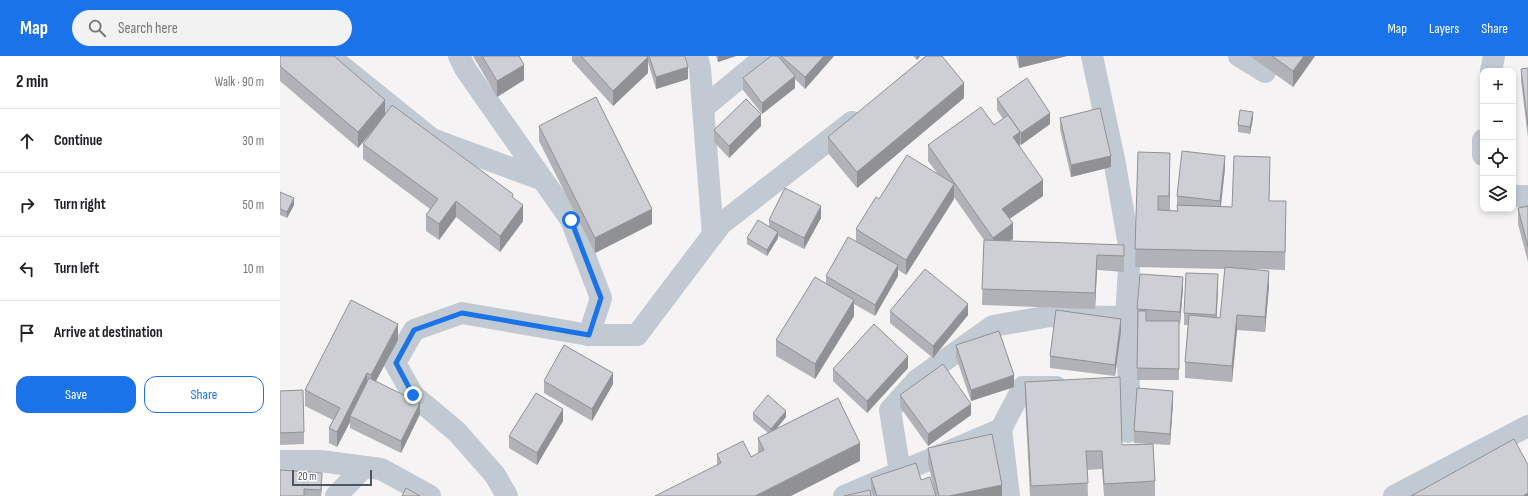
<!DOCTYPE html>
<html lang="en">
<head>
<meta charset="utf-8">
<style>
	:root { --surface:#fff; --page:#f2f2f2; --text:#202124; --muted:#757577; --line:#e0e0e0; --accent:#1a73e8 }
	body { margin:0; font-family:"Sofia Sans Condensed",sans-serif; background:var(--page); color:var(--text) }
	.controls { position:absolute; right:12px; top:12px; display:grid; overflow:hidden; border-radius:8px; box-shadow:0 2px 6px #0003 }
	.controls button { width:36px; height:36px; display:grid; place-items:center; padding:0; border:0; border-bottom:1px solid var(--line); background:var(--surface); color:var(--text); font:20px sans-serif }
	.scale { position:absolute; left:12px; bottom:10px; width:80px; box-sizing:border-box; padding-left:4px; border:2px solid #4a5661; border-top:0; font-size:11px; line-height:14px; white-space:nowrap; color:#4a5661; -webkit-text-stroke:3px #fff; paint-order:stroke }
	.stop { position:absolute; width:12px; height:12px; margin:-9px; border:3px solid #1a73e8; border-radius:50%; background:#fff }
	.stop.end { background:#1a73e8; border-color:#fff; box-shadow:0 1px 4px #0008 }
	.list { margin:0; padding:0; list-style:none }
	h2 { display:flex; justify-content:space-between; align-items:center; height:52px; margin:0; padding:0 16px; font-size:17px }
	h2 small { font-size:13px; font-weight:400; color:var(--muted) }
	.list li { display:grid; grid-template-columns:26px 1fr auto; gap:12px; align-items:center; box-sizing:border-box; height:64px; padding:0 16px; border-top:1px solid var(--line) }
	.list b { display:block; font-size:15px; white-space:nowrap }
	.list em { font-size:13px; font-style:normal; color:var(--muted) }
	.actions { display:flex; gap:8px; padding:12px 16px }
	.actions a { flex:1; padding:9px 0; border:1px solid var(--accent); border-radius:12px; text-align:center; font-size:14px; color:var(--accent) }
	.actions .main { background:var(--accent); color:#fff }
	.icon { flex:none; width:22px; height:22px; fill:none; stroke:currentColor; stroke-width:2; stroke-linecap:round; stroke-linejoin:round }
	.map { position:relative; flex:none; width:1248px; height:440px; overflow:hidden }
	header { display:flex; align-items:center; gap:24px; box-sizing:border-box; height:56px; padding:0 20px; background:var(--accent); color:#fff }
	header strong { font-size:19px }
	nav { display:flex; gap:22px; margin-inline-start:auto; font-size:14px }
	.search { width:280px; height:36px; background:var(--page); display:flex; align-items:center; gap:10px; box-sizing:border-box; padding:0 14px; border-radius:22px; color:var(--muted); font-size:15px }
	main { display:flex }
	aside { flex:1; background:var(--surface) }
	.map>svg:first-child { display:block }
</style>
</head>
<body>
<header>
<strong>Map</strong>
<div class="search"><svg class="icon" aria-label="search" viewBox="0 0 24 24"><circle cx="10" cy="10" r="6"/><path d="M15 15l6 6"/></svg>Search here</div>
<nav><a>Map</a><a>Layers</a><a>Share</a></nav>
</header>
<main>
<aside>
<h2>2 min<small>Walk · 90 m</small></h2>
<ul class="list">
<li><svg class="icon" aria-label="ahead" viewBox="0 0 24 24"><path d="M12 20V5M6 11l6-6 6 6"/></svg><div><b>Continue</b></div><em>30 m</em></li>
<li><svg class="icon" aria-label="right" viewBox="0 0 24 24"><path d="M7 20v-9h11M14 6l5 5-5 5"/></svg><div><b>Turn right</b></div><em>50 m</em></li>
<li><svg class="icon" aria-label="left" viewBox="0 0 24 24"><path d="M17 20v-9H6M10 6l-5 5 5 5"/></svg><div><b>Turn left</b></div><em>10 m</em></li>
<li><svg class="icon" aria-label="arrive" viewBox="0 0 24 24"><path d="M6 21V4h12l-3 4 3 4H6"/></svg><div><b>Arrive at destination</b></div></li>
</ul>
<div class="actions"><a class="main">Save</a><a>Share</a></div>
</aside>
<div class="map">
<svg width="1248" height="440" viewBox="0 0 1248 440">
	<rect width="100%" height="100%" fill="#f5f3f3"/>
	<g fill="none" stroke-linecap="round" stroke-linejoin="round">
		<g stroke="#c1cad2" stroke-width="22">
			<path d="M49 0 152 83 263 124"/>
			<path d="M179 0 186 14 291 164 321 242 309 279 182 257 134 274 115 307 133 339 177 376 215 419 227 440"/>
			<path d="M417 0 420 13 433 179"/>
			<path d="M812 0 834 103 850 195 846 261 849 331 848 376"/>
			<path d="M959 0 985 16"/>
			<path d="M1211 15 1214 0"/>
			<path d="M423 52 486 0"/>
			<path d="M1203 84V99"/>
			<path d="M1233 140H1248"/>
			<path d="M309 279H357L441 168 572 66"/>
			<path d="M721 373 743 331H776"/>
			<path d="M0 405H40L101 413 150 440"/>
			<path d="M620 416 610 354 637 324 713 270 770 260 846 261"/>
			<path d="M56 440 84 411"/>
			<path d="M564 440 721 373 729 440"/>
			<path d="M1114 440 1248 370"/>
		</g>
	</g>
	<g fill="#b0b2b7">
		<path d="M0 0 105 58 233 142 243 165 220 196 176 161 159 184 146 175V159L150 153 83 103V88L98 69 78 92 0 25Z"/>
		<path d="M193 0H239L244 24 217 41Z"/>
		<path d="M292 0H405L408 23 376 33 368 6V17L333 50 292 5Z"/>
		<path d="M436 0H456L438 6Z"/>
		<path d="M499 0H554L525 33 515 23V32L482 58 463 34V22L499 2Z"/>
		<path d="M633 0H640L637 4Z"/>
		<path d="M736 0H787L739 12Z"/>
		<path d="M970 0H1035L1013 31Z"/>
		<path d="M1248 12V82L1241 25V13Z"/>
		<path d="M684 42 577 132 548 97V81Z"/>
		<path d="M717 43 770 68 741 89 740 88V92L763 140 729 163 733 183 730 185 844 189V216L817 214 815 253 702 249 704 184 674 141V143L626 219 618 214V220L595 260 574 248V260L535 323 496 300V284L546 228V220L576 185V173L599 143 657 117 648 105V89L714 69 723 63 717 54Z"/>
		<path d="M780 62 831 111 791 121 780 73Z"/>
		<path d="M973 62 970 78 958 76V69Z"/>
		<path d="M259 70 372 168 315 197 259 85Z"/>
		<path d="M481 70 449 102 434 86V74Z"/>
		<path d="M858 96 890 115V155H897V140L945 112 941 150 952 151 990 119 989 145 1006 163 1005 214 971 213 989 230 985 276 957 274 952 326 905 322V306L908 269H904V257L938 229 937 261 940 262 945 213 855 211Z"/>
		<path d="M0 136 14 149 7 162 0 159Z"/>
		<path d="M1248 150V206L1238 168V152Z"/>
		<path d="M541 162 524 193 498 180V182L487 200 467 188V182L489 171V164Z"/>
		<path d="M903 232 900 268H899V324H857V253Z"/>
		<path d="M610 255 688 259 653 302 610 267Z"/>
		<path d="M841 275 835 320 770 312V300Z"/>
		<path d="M118 284 96 325 140 358 121 397 70 372V366L57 391 49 387V372L53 364 25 350V334Z"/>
		<path d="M676 289 734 331 691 345 676 301Z"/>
		<path d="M628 312 587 357 553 325V313Z"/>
		<path d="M264 325 333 328 312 365 264 337Z"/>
		<path d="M745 326 842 389 871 388 854 387V375L893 347 890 389 873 388 875 425V440H824L822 413 807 414 808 440H750L745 344Z"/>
		<path d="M0 335 24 376V388L0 389Z"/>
		<path d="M620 339 691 359 648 390 620 351Z"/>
		<path d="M473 357 506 361 497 372 580 405 437 409V398L471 401 478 397V382L488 377 473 364Z"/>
		<path d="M283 365 257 409 229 392V380Z"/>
		<path d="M648 392 722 440H593L591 433V422L641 424 654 433 648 408Z"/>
		<path d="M0 414 42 429 41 440H0Z"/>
	</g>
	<g fill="#909195">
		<path d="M438 0H456L438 6Z"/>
		<path d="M544 0H554L525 33V21Z"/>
		<path d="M637 0H640L637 4Z"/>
		<path d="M739 0H787L739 12Z"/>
		<path d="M1024 0H1035L1013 31V15Z"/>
		<path d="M368 1V17L333 50V35Z"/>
		<path d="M244 9V24L217 41V25Z"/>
		<path d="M408 11V23L376 33V21Z"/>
		<path d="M515 20V32L482 58V47Z"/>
		<path d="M684 27V42L577 132V116Z"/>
		<path d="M105 44V59L78 92V76Z"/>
		<path d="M973 56V62L970 78V71Z"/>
		<path d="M770 57V68L741 89V77Z"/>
		<path d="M481 58V70L449 102V90Z"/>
		<path d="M740 76V92L733 81Z"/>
		<path d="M890 97V115L889 158V140Z"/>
		<path d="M831 100V111L791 121V109Z"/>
		<path d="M945 100V112L940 157V145Z"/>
		<path d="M763 124V140L722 168V153Z"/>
		<path d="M674 128V143L626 219V204Z"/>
		<path d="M14 142V149L7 162V156Z"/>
		<path d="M176 145V161L159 184V168Z"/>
		<path d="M243 149V165L220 196V180Z"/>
		<path d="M541 150V162L524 193V182Z"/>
		<path d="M372 153V168L315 197V182Z"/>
		<path d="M733 167V183L713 197V182Z"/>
		<path d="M498 176V182L487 200V194Z"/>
		<path d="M817 199V214L815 253V237Z"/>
		<path d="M618 209V220L595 260V249Z"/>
		<path d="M989 215V230L985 276V261Z"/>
		<path d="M938 218V229L936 271V259Z"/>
		<path d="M903 221V232L900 268V256Z"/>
		<path d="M574 244V260L535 323V308Z"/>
		<path d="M688 248V259L653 302V290Z"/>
		<path d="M957 259V274L952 326V310Z"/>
		<path d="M841 263V275L835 320V309Z"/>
		<path d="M118 268V284L91 334V319Z"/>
		<path d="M628 300V312L587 357V345Z"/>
		<path d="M87 317V332L70 360V366L57 391V376Z"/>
		<path d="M333 317V328L312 365V353Z"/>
		<path d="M734 319V331L691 345V334Z"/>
		<path d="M893 335V347L890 389V378Z"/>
		<path d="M140 347V358L121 397V385Z"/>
		<path d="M691 348V359L648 390V378Z"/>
		<path d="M283 353V365L257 409V397Z"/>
		<path d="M506 355V361L491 379V373Z"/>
		<path d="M580 387V405L511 440H475Z"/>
		<path d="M42 417V429L41 440V434Z"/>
		<path d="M722 429V440H669Z"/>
		<path d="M1248 437V440H1243Z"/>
	</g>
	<g fill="#cdcfd5" stroke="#909195">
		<path d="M0 0H54L105 44 78 76 0 10Z"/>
		<path d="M202 0H239L244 9 217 25Z"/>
		<path d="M301 0H366L368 1 333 35Z"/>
		<path d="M369 0H405L408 11 376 21Z"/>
		<path d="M491 0H498L515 20 482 47 463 22Z"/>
		<path d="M501 0H544L525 21Z"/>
		<path d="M646 0H662L684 27 577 116 548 81Z"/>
		<path d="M992 0H1024L1013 15Z"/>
		<path d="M1248 12V70L1241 13Z"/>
		<path d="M747 22 770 57 741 77 717 43Z"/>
		<path d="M316 41 372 153 315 182 259 70Z"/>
		<path d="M466 43 481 58 449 90 434 74Z"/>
		<path d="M112 49 233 138 232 141 243 149 220 180 176 145 159 168 146 159 158 143 83 88Z"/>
		<path d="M701 51 714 69 728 59 740 76 733 81 763 124 722 153 733 167 713 182 648 89Z"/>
		<path d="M820 52 831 100 791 109 780 62Z"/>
		<path d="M960 54 973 56 970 71 958 69Z"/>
		<path d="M902 95 945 100 940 145 897 140Z"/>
		<path d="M858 96 890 97 889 140H878V154L898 155 897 149 952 151 954 100 990 101 989 145H1006L1005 196 855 193Z"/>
		<path d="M627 99 674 128 626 204 576 173 596 141 599 143Z"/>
		<path d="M505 132 541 150 524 182 489 164Z"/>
		<path d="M0 136 14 142 7 156 0 153Z"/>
		<path d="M1248 150V191L1238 152Z"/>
		<path d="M478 164 498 176 487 194 467 182Z"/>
		<path d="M568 181 618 209 595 249 546 220Z"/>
		<path d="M704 184 844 189V200L817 199 815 237 702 233Z"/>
		<path d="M945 211 989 215 985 261 957 259 952 310 905 306 909 259 940 262Z"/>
		<path d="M645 213 688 248 653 290 610 255Z"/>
		<path d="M906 217 938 218 936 259 904 257Z"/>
		<path d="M860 218 903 221 900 256 857 253Z"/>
		<path d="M535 221 574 244 535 308 496 284Z"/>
		<path d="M71 244 118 268 91 319 87 317 57 376 49 372 60 352 25 334Z"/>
		<path d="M776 254 841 263 835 309 770 300Z"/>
		<path d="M858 255H866V265H899V313L857 312Z"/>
		<path d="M594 268 628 300 587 345 553 313Z"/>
		<path d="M719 275 734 319 691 334 676 289Z"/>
		<path d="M284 289 333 317 312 353 264 325Z"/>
		<path d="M663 308 691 348 648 378 620 339Z"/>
		<path d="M840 321 842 389 873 388 875 425 824 428 822 395H806L808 427 751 430 745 326Z"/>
		<path d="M89 322 140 347 121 385 70 360Z"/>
		<path d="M857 332 893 335 890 378 854 375Z"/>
		<path d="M23 334 24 376 0 377V335Z"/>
		<path d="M256 337 283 353 257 397 229 380Z"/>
		<path d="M488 339 506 355 491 373 473 357Z"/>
		<path d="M558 342 580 387 475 440H375L441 407 437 398 463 385 471 401 484 394 478 382Z"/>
		<path d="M712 378 722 429 669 440H659L648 392Z"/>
		<path d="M1234 383 1248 409V437L1243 440H1131Z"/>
		<path d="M636 407 641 424 650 421 656 440H597L591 422Z"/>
		<path d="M0 414 42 417 41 434 24 433V440H0Z"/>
		<path d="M126 432 140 440H122Z"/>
		<path d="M590 434 591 440H564Z"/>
	</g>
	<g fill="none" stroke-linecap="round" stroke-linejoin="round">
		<path stroke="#1a73e8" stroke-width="5" d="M133 339 116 307 134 274 182 257 309 279 321 242 291 164"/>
	</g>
</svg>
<div class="controls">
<button>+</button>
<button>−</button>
<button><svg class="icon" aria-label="locate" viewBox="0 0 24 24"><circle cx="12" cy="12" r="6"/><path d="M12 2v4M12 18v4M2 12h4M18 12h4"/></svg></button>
<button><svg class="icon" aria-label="layers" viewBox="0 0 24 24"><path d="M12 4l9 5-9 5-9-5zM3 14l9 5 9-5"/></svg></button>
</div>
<div class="scale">20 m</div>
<div class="stop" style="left:291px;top:164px"></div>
<div class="stop end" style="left:133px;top:339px"></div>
</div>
</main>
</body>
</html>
